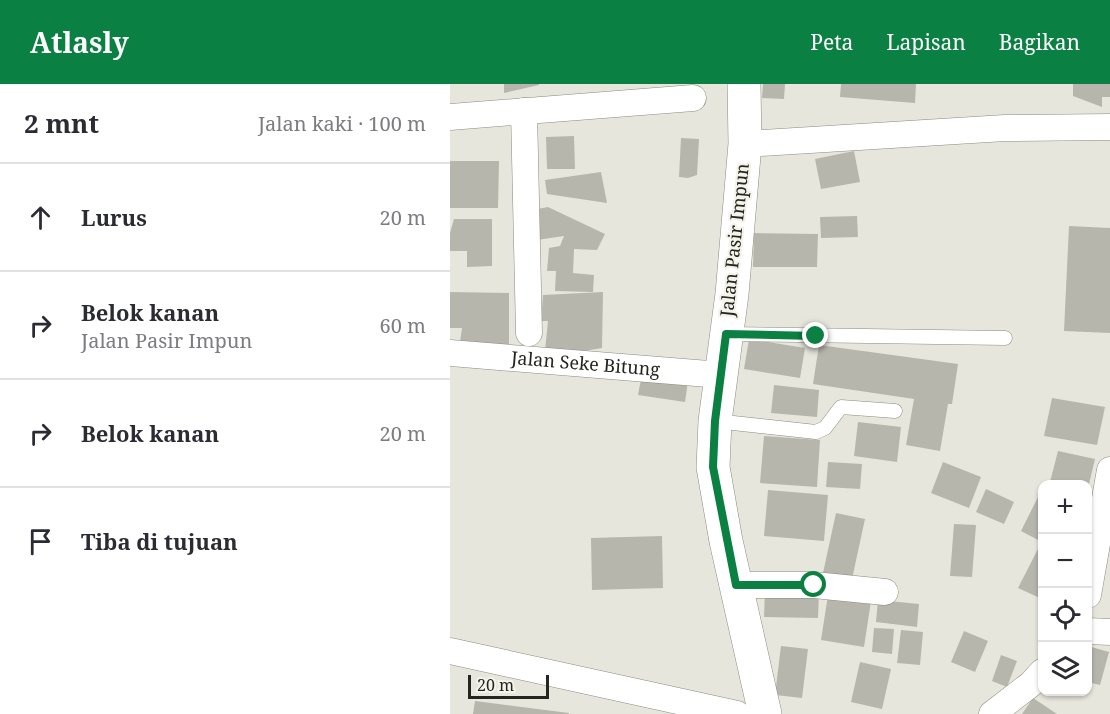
<!DOCTYPE html>
<html lang="id">
<head>
<meta charset="utf-8">
<style>
	:root { --surface:#fff; --page:#f7f7f7; --text:#2b2b33; --muted:#7c7c81; --line:#e1e1e2; --accent:#0b8043 }
	body { margin:0; font-family:"Noto Serif",serif; background:var(--page); color:var(--text) }
	.controls { position:absolute; right:18px; bottom:18px; display:grid; overflow:hidden; border-radius:12px; box-shadow:0 2px 4px #0004 }
	.controls button { width:54px; height:54px; display:grid; place-items:center; padding:0; border:0; border-bottom:2px solid var(--line); background:var(--surface); color:var(--text); font:30px sans-serif }
	.scale { position:absolute; left:18px; bottom:15px; width:81px; box-sizing:border-box; padding-left:6px; border:3px solid #242420; border-top:0; font-size:16px; line-height:21px; white-space:nowrap; color:#242420; -webkit-text-stroke:4px #f4f3ea; paint-order:stroke }
	.stop { position:absolute; width:18px; height:18px; margin:-14px; border:4px solid #0b8043; border-radius:50%; background:#fff }
	.stop.end { background:#0b8043; border-color:#fff; box-shadow:0 2px 6px #0008 }
	.list { margin:0; padding:0; list-style:none }
	h2 { display:flex; justify-content:space-between; align-items:center; height:78px; margin:0; padding:0 24px; font-size:26px }
	h2 small { font-size:20px; font-weight:400; color:var(--muted) }
	.list li { display:grid; grid-template-columns:39px 1fr auto; gap:18px; align-items:center; box-sizing:border-box; height:108px; padding:0 24px; border-top:2px solid var(--line) }
	.list b { display:block; font-size:22px; white-space:nowrap }
	.list p { margin:0; font-size:20px; white-space:nowrap; color:var(--muted) }
	.list em { font-size:20px; font-style:normal; color:var(--muted) }
	.icon { flex:none; width:33px; height:33px; fill:none; stroke:currentColor; stroke-width:2; stroke-linecap:round; stroke-linejoin:round }
	.map { position:relative; flex:none; width:660px; height:630px; overflow:hidden }
	header { display:flex; align-items:center; gap:36px; box-sizing:border-box; height:84px; padding:0 30px; background:var(--accent); color:#fff }
	header strong { font-size:28px }
	nav { display:flex; gap:33px; margin-inline-start:auto; font-size:21px }
	main { display:flex }
	aside { flex:1; background:var(--surface) }
	.map>svg:first-child { display:block }
</style>
</head>
<body>
<header>
<strong>Atlasly</strong>
<nav><a>Peta</a><a>Lapisan</a><a>Bagikan</a></nav>
</header>
<main>
<aside>
<h2>2 mnt<small>Jalan kaki · 100 m</small></h2>
<ul class="list">
<li><svg class="icon" aria-label="ahead" viewBox="0 0 24 24"><path d="M12 20V5M6 11l6-6 6 6"/></svg><div><b>Lurus</b></div><em>20 m</em></li>
<li><svg class="icon" aria-label="right" viewBox="0 0 24 24"><path d="M7 20v-9h11M14 6l5 5-5 5"/></svg><div><b>Belok kanan</b><p>Jalan Pasir Impun</p></div><em>60 m</em></li>
<li><svg class="icon" aria-label="right" viewBox="0 0 24 24"><path d="M7 20v-9h11M14 6l5 5-5 5"/></svg><div><b>Belok kanan</b></div><em>20 m</em></li>
<li><svg class="icon" aria-label="arrive" viewBox="0 0 24 24"><path d="M6 21V4h12l-3 4 3 4H6"/></svg><div><b>Tiba di tujuan</b></div></li>
</ul>
</aside>
<div class="map">
<svg width="660" height="630" viewBox="0 0 660 630">
	<rect width="100%" height="100%" fill="#e7e6dc"/>
	<g fill="#b7b6ad">
		<path d="M54 0H89V1L54 9Z"/>
		<path d="M313 0H335L334 15 312 14Z"/>
		<path d="M391 0H466L465 19 390 13Z"/>
		<path d="M623 0H660V13H652V23L623 12Z"/>
		<path d="M124 52 125 85H97L96 53Z"/>
		<path d="M231 54 249 55 247 91 238 94 229 93Z"/>
		<path d="M404 67 410 98 371 105 365 75Z"/>
		<path d="M0 77H49L48 124H0Z"/>
		<path d="M151 88 157 119 97 110 95 96Z"/>
		<path d="M98 123 155 150 147 166 124 165 123 189 144 191 143 208 105 207 106 187H97L99 164 110 162 114 152 87 156 82 126Z"/>
		<path d="M407 132 408 153 371 154 370 133Z"/>
		<path d="M4 135H42V182L17 183V167H0V149Z"/>
		<path d="M619 142 660 144V249L614 247Z"/>
		<path d="M304 149 368 150 367 183H303Z"/>
		<path d="M0 208 59 209V264L10 258 12 244H0Z"/>
		<path d="M153 208 152 264 117 270 95 267 98 237H91L93 211Z"/>
		<path d="M299 255 355 264 350 294 294 285Z"/>
		<path d="M369 261 508 280 502 320H498L490 367 456 361 464 315 363 300Z"/>
		<path d="M192 290 238 297 235 318 188 311Z"/>
		<path d="M324 301 369 306 367 333 321 329Z"/>
		<path d="M602 314 655 323 647 361 594 352Z"/>
		<path d="M408 338 451 343 447 378 404 372Z"/>
		<path d="M314 352 370 356 367 403 310 399Z"/>
		<path d="M608 367 645 375 639 400H611L600 398Z"/>
		<path d="M378 378 412 380 410 405 376 403Z"/>
		<path d="M493 378 531 393 519 424 481 409Z"/>
		<path d="M536 405 564 418 554 440 526 428Z"/>
		<path d="M592 405V458L571 447Z"/>
		<path d="M318 406 378 411 374 457 314 452Z"/>
		<path d="M386 429 415 435 402 495 373 489Z"/>
		<path d="M504 440 526 441 522 493 500 492Z"/>
		<path d="M212 452 213 504 142 506 141 454Z"/>
		<path d="M589 463 592 464V515L568 504Z"/>
		<path d="M315 506 369 507 368 534 314 533Z"/>
		<path d="M378 511 421 517 414 563 371 556Z"/>
		<path d="M428 516 469 520 467 543 426 538Z"/>
		<path d="M424 544 444 545 442 570 422 568Z"/>
		<path d="M451 546 473 548 470 581 447 579Z"/>
		<path d="M514 547 538 557 525 588 501 578Z"/>
		<path d="M331 562 358 565 352 614 325 611Z"/>
		<path d="M638 562 659 568 650 601 638 598Z"/>
		<path d="M551 571 567 577 557 603 542 597Z"/>
		<path d="M410 578 441 585 432 625 401 618Z"/>
		<path d="M583 614 607 630H572Z"/>
		<path d="M25 617 119 629V630H23Z"/>
	</g>
	<g fill="none" stroke-linecap="round" stroke-linejoin="round">
		<g stroke="#8b8a81" stroke-width="15">
			<g id="lane">
				<path d="M276 250 555 254"/>
				<path d="M265 337 366 348 375 344 391 323 445 327"/>
			</g>
		</g>
		<g stroke="#8b8a81" stroke-width="27">
			<g id="street">
				<path d="M74 27 79 249"/>
				<path d="M0 33 243 14"/>
				<path d="M295 60 555 44 660 43"/>
				<path id="s1" d="M0 269 271 291"/>
				<path d="M286 501H364L435 508"/>
				<path d="M638 511 660 386"/>
				<path d="M638 547 660 548"/>
				<path d="M0 567 287 630"/>
				<path d="M542 630 581 600 592 588"/>
			</g>
		</g>
		<g stroke="#8b8a81" stroke-width="34">
			<path id="secondary" d="M294 0 295 60 282 210 265 337 263 383 276 457 315 630"/>
		</g>
		<use href="#lane" stroke="#fff" stroke-width="14"/>
		<use href="#street" stroke="#fff" stroke-width="26"/>
		<use href="#secondary" stroke="#fff" stroke-width="33"/>
	</g>
	<g fill="none" stroke-linecap="round" stroke-linejoin="round">
		<path stroke="#0b8043" stroke-width="8" d="M364 501H286L263 383 265 337 276 250 366 252"/>
	</g>
	<g text-anchor="middle" stroke-width="4.5" stroke-linejoin="round" paint-order="stroke">
		<g font-size="18" fill="#242420" stroke="#f4f3ea">
			<text transform="translate(285 156) rotate(-84)" y="6">Jalan Pasir Impun</text>
			<text dy="6" stroke="none"><textPath href="#s1" startOffset="136">Jalan Seke Bitung</textPath></text>
		</g>
	</g>
</svg>
<div class="controls">
<button>+</button>
<button>−</button>
<button><svg class="icon" aria-label="locate" viewBox="0 0 24 24"><circle cx="12" cy="12" r="6"/><path d="M12 2v4M12 18v4M2 12h4M18 12h4"/></svg></button>
<button><svg class="icon" aria-label="layers" viewBox="0 0 24 24"><path d="M12 4l9 5-9 5-9-5zM3 14l9 5 9-5"/></svg></button>
</div>
<div class="scale">20 m</div>
<div class="stop" style="left:364px;top:501px"></div>
<div class="stop end" style="left:366px;top:252px"></div>
</div>
</main>
</body>
</html>
